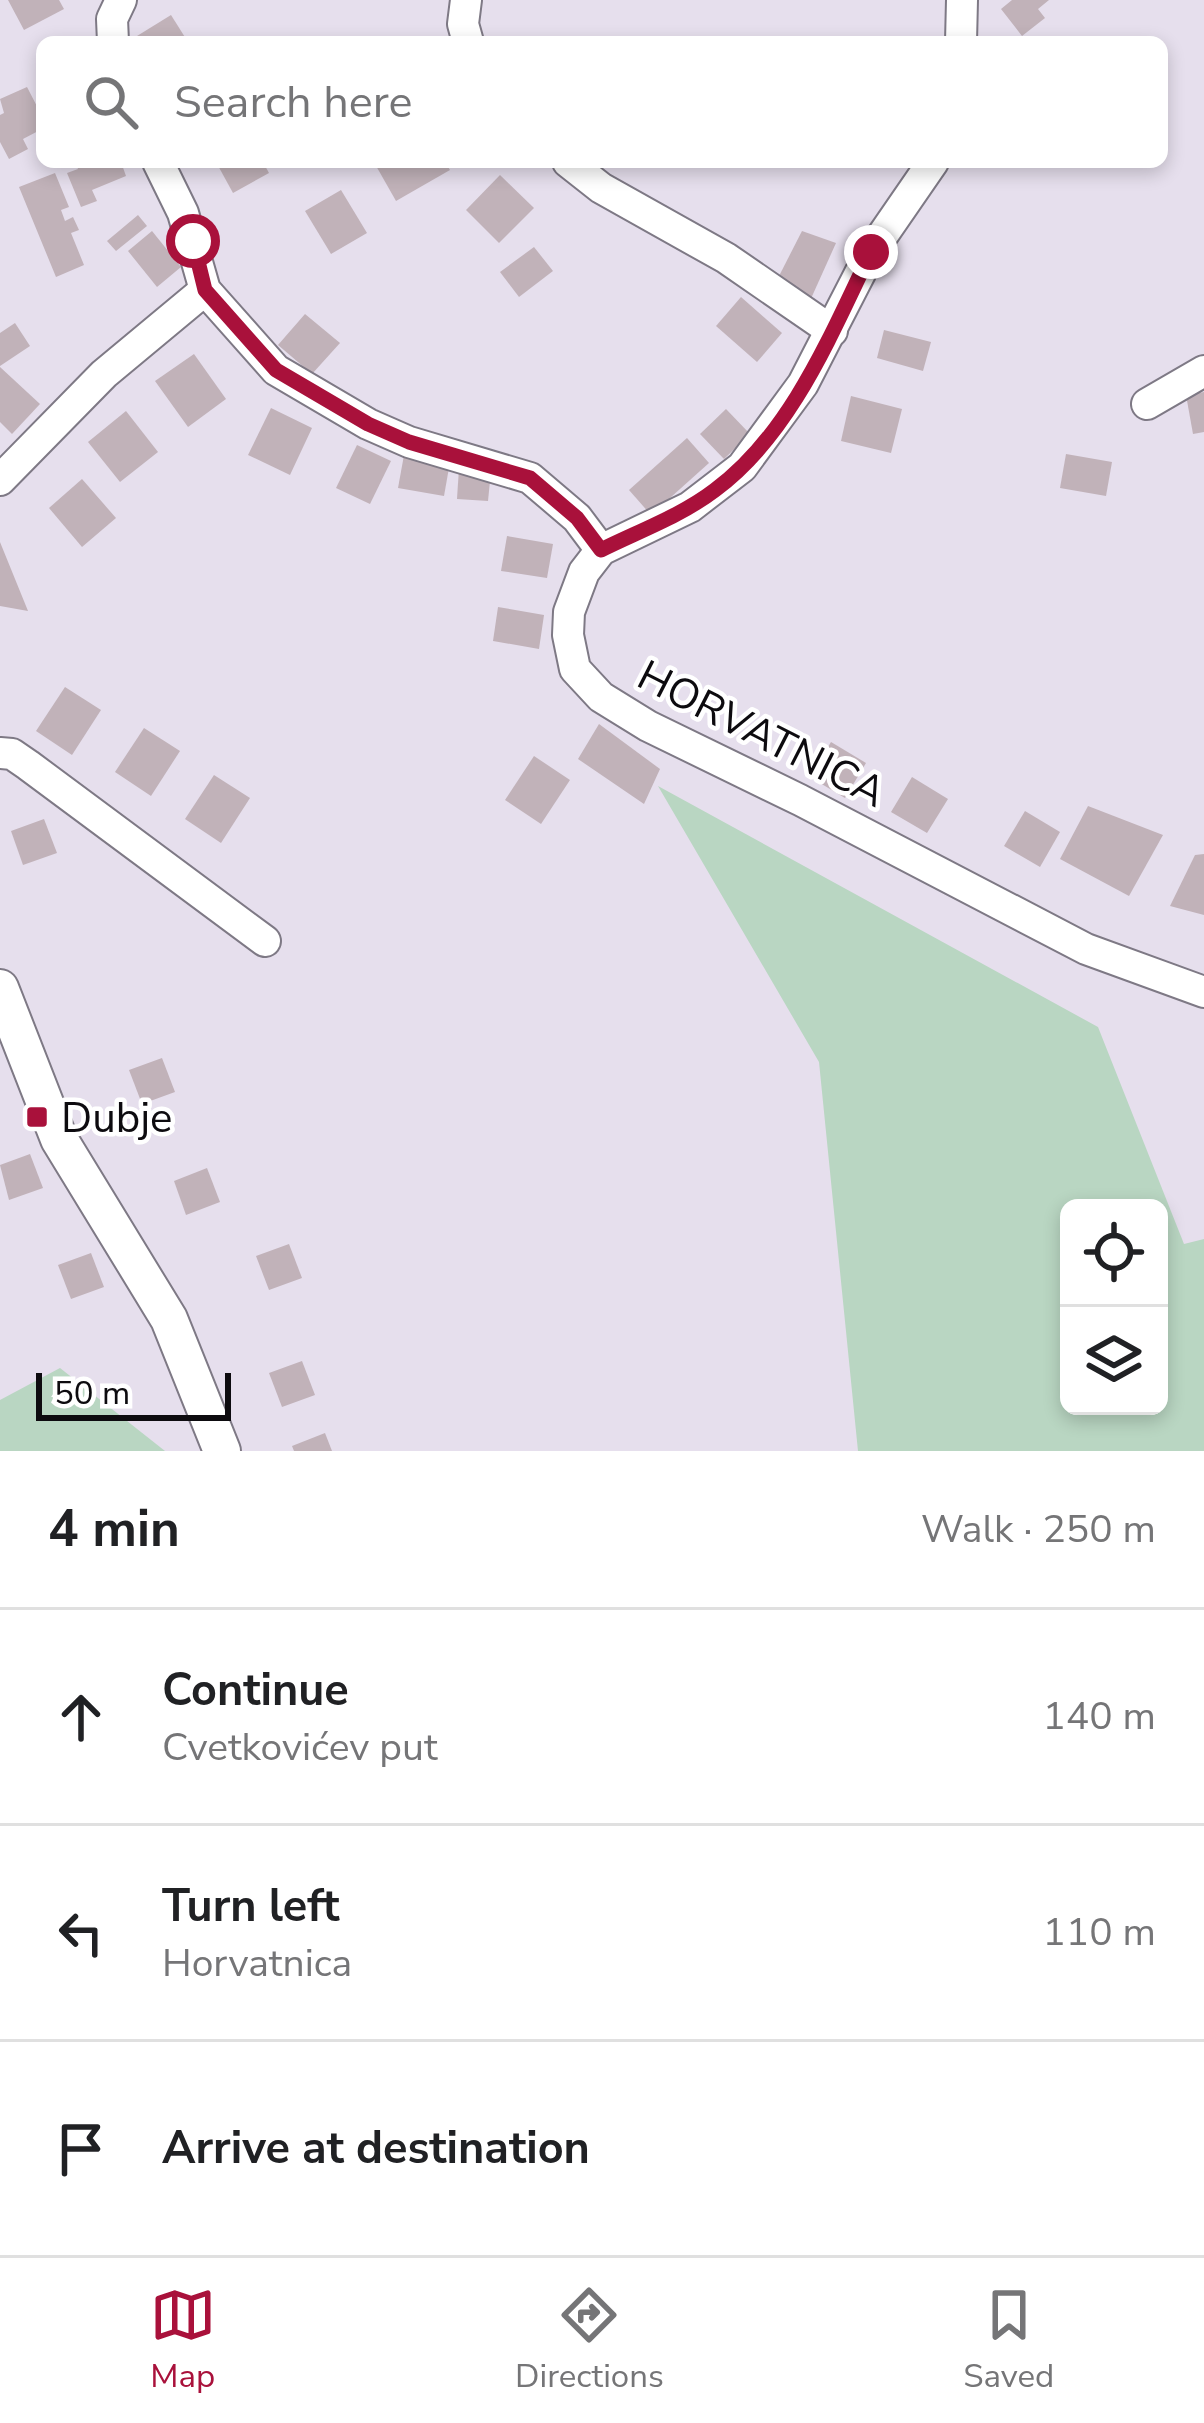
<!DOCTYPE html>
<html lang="en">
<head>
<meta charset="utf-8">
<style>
	:root { --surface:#fff; --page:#f6f6f6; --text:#202124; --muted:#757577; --line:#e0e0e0; --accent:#a9113b }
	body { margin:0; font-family:"Nunito Sans",sans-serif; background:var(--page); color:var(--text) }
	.controls { position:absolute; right:36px; bottom:36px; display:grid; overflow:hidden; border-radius:18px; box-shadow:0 6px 18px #0003 }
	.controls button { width:108px; height:108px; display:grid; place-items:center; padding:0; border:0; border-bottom:3px solid var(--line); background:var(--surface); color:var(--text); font:60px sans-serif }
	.scale { position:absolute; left:36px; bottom:30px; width:195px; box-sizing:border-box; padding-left:12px; border:6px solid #0d0b0f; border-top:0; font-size:33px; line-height:42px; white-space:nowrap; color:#0d0b0f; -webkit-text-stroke:9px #fff; paint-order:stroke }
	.stop { position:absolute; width:36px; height:36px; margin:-27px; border:9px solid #a9113b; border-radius:50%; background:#fff }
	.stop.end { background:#a9113b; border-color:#fff; box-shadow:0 3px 12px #0008 }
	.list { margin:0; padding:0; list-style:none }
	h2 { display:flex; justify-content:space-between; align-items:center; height:156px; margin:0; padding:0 48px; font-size:51px }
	h2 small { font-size:39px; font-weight:400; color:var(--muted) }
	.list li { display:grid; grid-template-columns:78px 1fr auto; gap:36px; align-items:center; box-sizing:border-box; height:216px; padding:0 48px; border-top:3px solid var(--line) }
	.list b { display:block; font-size:45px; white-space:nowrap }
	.list p { margin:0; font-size:39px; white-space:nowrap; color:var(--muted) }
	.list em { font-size:39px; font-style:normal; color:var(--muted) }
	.icon { flex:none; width:66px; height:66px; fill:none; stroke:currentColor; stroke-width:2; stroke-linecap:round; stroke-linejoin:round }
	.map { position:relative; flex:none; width:1204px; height:1451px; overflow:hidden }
	.search { position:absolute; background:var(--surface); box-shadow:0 6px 18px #0003; left:36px; right:36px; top:36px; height:132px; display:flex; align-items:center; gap:30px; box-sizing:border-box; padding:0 42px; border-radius:18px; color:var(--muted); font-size:45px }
	.sheet { height:804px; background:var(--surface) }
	nav { display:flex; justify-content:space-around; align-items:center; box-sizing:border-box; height:168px; border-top:3px solid var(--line); background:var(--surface); font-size:33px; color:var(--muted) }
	nav a { display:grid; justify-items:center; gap:6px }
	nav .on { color:var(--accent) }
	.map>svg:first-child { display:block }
</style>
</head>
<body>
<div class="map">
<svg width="1204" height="1451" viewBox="0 0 1204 1451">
	<rect width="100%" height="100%" fill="#e6dfed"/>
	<g fill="#b9d6c2" fill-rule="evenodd">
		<path d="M658 786 1098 1027 1184 1244 1204 1239V1451H858L819 1062ZM1159 1208V1406H1069V1208Z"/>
		<path d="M60 1368 165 1451H0V1400Z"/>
	</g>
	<g fill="#c1b2b9">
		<path d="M8 0H59L64 9 24 30Z"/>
		<path d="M1012 0H1049L1038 9 1045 18 1022 36 1001 9Z"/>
		<path d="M171 15 188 42H141L137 36Z"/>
		<path d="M27 87 42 116V129L23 139 28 149 9 159 0 142V115L4 113 0 99Z"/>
		<path d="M75 162H121L126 176 92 190 97 201 81 207 67 173 78 169Z"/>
		<path d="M216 162H263L269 173 233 193Z"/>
		<path d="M378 162H445L450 170 396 201 375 164Z"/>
		<path d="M55 173 69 207 61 210 65 221 73 217 79 230 71 233 84 265 56 277 19 187Z"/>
		<path d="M500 175 534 208 499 243 466 210Z"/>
		<path d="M341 190 367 233 331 254 305 211Z"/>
		<path d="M138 215 147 226 116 251 107 241Z"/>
		<path d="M152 231 181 267 157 287 128 251Z"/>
		<path d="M802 231 836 243 809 303 777 280Z"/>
		<path d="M534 247 553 271 519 297 500 272Z"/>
		<path d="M741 297 782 333 757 362 716 326Z"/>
		<path d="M305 314 340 343 312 374 278 345Z"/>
		<path d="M15 323 30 346 0 366V333Z"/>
		<path d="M884 330 931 342 923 371 877 358Z"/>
		<path d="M194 354 226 399 188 427 155 381Z"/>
		<path d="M0 367 40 404 12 434 0 422Z"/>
		<path d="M1204 392V432L1193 434 1186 395Z"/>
		<path d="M851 396 902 409 891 453 841 441Z"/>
		<path d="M271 408 312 428 290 475 248 455Z"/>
		<path d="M726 409 750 434 724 459 700 434Z"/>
		<path d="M126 411 158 452 120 482 88 442Z"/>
		<path d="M687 438 709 463 651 515 629 490Z"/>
		<path d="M357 445 391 461 370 504 336 488Z"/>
		<path d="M1066 454 1112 462 1106 496 1060 488Z"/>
		<path d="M404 455 450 462 444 496 398 488Z"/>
		<path d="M459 468 491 471 488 501 457 499Z"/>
		<path d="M82 479 116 518 82 547 49 508Z"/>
		<path d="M507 536 553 544 547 578 501 571Z"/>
		<path d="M0 542 28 611 0 606Z"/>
		<path d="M498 607 544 615 539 649 493 641Z"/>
		<path d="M65 687 101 710 72 755 36 731Z"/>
		<path d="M599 724 660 769 644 804 578 759Z"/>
		<path d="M144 728 180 751 151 796 115 772Z"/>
		<path d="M831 742 866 763 845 798 810 777Z"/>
		<path d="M534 756 570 780 541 824 505 800Z"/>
		<path d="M214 775 250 798 221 843 185 819Z"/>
		<path d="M912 777 948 799 927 833 891 812Z"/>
		<path d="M1088 806 1163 835 1129 896 1060 859Z"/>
		<path d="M1025 811 1060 832 1040 867 1004 846Z"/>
		<path d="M44 819 57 853 23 865 11 831Z"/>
		<path d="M1204 854V915L1170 906 1195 855Z"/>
		<path d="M162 1058 175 1092 142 1104 129 1070Z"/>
		<path d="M30 1154 43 1188 9 1200 0 1165Z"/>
		<path d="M207 1168 220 1202 186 1215 174 1181Z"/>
		<path d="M289 1244 302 1278 269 1290 256 1256Z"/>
		<path d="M91 1253 104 1287 71 1299 58 1265Z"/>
		<path d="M302 1361 315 1395 282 1407 269 1373Z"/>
		<path d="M325 1433 332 1451H294L292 1446Z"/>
	</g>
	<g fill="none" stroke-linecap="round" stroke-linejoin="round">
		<g stroke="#7e7985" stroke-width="34">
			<g id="minor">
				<path d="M466 0 463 24 468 42"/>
				<path d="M113 42 112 19 121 0"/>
				<path d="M961 42 962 0"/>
				<path d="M158 162 183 213 205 290 276 370 368 424 409 442 530 478 577 518 601 550"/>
				<path d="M568 162 601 188 726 258 832 331"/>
				<path d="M933 162 871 252 803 384 742 467 690 507 601 550 584 572 569 612 568 635 575 669 601 697 648 726 800 800 1086 949 1204 992"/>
				<path d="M1147 404 1204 371"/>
				<path d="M0 480 104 374 205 290"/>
				<path d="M0 753 12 754 28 765 265 941"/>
			</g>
		</g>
		<g stroke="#7e7985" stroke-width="40">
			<path id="tertiary" d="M0 988 59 1139 169 1319 222 1451"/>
		</g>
		<use href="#minor" stroke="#fff" stroke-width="30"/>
		<use href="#tertiary" stroke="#fff" stroke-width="36"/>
	</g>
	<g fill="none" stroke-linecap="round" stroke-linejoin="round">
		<path stroke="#a9113b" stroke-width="15" d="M193 241 205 290 276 370 368 424 409 442 530 478 577 518 601 550C639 531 681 516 715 490 791 434 831 334 871 252"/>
	</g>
	<rect fill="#a9113b" stroke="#fff" stroke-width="4.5" x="25" y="1105" width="24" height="24" rx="6"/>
	<g text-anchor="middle" stroke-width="9" stroke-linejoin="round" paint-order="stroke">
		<g font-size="42" fill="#0d0b0f" stroke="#fff">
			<text transform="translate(762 733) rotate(27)" y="15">HORVATNICA</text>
		</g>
		<g font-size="42" fill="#0d0b0f" stroke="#fff" text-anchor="start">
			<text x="61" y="1132">Dubje</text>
		</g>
	</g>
</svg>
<div class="controls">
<button><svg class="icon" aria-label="locate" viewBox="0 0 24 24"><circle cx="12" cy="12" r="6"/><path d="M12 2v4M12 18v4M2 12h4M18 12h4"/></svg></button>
<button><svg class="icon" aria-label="layers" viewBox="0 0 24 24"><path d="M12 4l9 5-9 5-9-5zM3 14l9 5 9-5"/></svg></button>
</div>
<div class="scale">50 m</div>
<div class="stop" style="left:193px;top:241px"></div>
<div class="stop end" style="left:871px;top:252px"></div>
<div class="search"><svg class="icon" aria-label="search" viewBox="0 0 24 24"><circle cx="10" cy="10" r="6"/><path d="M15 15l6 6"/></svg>Search here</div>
</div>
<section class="sheet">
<h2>4 min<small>Walk · 250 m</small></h2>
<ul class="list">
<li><svg class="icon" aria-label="ahead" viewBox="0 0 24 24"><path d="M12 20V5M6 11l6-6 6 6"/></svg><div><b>Continue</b><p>Cvetkovićev put</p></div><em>140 m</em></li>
<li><svg class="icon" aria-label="left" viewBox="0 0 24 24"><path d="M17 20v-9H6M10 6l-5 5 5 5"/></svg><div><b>Turn left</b><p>Horvatnica</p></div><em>110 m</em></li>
<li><svg class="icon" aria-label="arrive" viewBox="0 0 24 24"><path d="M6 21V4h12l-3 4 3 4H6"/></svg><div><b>Arrive at destination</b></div></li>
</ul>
</section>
<nav>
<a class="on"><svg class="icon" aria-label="map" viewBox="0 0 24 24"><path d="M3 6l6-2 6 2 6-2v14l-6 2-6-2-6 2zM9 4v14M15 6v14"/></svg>Map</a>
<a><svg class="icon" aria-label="directions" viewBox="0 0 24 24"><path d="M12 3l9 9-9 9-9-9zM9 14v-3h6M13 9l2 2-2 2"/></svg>Directions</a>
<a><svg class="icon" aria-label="saved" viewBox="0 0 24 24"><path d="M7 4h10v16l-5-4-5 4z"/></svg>Saved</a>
</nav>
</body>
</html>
